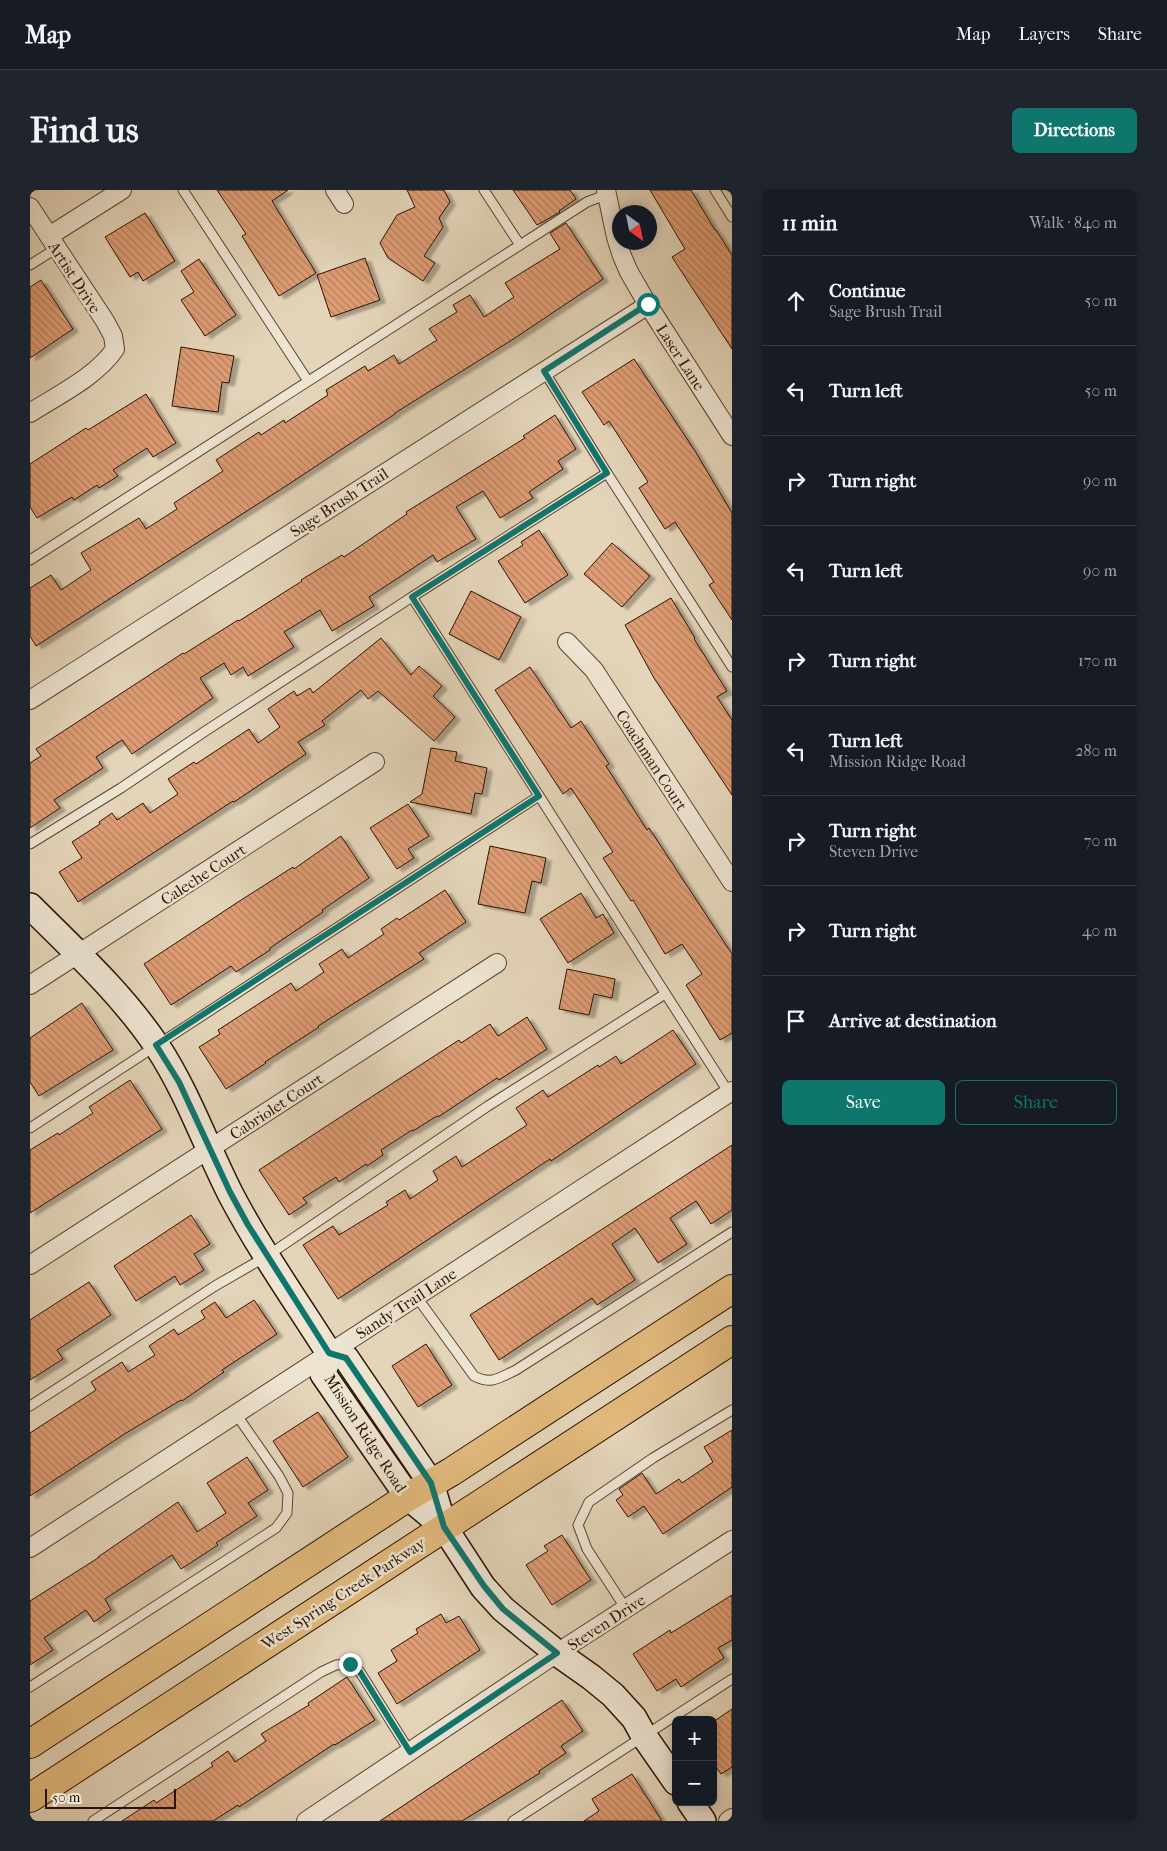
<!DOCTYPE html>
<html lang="en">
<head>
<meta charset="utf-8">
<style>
	:root { --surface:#171b24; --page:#20242c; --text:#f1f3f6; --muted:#9ea1a6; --line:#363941; --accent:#0f766e }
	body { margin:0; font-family:"IM FELL French Canon",serif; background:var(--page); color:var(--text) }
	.controls { position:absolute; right:15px; bottom:15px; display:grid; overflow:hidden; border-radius:8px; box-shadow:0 2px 12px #0003 }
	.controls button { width:45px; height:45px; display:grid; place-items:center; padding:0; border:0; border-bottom:1px solid var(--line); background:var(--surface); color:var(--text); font:25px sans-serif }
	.compass { position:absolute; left:582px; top:15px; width:45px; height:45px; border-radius:50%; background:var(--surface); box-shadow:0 2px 12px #0003; rotate:147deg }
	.scale { position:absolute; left:15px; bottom:12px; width:131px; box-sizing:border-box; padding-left:5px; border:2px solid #2d1301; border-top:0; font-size:14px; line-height:18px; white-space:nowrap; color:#2d1301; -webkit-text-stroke:4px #ede4d2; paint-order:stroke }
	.stop { position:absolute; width:15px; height:15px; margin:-11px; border:4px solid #0f766e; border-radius:50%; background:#fff }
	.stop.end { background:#0f766e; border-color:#fff; box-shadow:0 1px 5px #0008 }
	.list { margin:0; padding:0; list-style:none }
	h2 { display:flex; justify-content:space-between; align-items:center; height:65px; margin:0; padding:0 20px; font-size:21px }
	h2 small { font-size:16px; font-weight:400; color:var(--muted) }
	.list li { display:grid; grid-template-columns:32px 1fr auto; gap:15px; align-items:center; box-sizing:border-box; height:90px; padding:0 20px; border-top:1px solid var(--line) }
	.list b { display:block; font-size:19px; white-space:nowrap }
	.list p { margin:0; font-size:16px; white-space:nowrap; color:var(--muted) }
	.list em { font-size:16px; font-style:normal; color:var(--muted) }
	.actions { display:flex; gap:10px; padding:15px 20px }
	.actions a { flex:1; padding:11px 0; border:1px solid var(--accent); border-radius:8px; text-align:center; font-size:18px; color:var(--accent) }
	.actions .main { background:var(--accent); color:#fff }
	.icon { flex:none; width:28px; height:28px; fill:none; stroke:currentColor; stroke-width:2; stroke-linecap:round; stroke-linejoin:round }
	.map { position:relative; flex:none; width:702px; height:1631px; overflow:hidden; border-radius:8px }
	header { display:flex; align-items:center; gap:30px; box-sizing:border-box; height:70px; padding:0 25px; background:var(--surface); border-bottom:1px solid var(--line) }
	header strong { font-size:24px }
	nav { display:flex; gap:28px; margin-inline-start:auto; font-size:18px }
	.intro { display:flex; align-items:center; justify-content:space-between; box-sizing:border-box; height:120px; padding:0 30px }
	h1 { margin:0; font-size:35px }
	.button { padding:12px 22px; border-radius:8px; background:var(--accent); color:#fff; font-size:18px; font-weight:700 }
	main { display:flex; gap:30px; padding:0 30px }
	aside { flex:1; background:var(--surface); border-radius:8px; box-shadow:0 2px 12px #0003 }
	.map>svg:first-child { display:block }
</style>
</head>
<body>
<header>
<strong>Map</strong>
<nav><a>Map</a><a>Layers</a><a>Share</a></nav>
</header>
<div class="intro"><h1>Find us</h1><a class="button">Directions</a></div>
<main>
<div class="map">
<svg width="702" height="1631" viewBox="0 0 702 1631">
	<defs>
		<pattern id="building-back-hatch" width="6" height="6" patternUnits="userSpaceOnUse" patternTransform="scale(1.25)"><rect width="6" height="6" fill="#df9d75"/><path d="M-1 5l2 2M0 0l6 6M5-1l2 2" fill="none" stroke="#b57f5e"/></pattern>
		<filter id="shadow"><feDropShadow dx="5.5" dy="3" stdDeviation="1" flood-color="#0004"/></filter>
	</defs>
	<rect width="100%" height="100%" fill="#e4d5ba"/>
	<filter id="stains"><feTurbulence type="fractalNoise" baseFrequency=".004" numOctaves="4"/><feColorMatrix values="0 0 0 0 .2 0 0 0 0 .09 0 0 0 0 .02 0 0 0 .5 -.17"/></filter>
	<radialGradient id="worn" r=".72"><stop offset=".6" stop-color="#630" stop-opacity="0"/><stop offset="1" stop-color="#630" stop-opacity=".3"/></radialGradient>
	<g fill="url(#building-back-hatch)" stroke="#2d1301" filter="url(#shadow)">
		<path d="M187 0H258L242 11 286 83 249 106 212 46 216 44Z"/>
		<path d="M377 0H414L420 12 409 28 413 37 394 66 405 73 393 91 358 68 350 53 367 25 385 17Z"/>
		<path d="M483 0H540L546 9 529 21 530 22 507 35Z"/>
		<path d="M620 0H661L685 40H686L702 65V159L642 67 655 59Z"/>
		<path d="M115 23 145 71 113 91 108 82 100 87 75 47Z"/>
		<path d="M536 33 573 89 485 148 365 223V224L259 294 6 456 0 446V398L21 385 31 400 61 380 51 363 109 328 116 339 147 319 144 313 193 281 186 270 229 242 231 245 254 230 255 233 298 205 296 200 335 176 338 181 364 165 369 174 407 150 399 139 427 122 423 115 440 105 454 127 484 107 475 93 530 59 520 43Z"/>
		<path d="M335 68 350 110 301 127 287 85Z"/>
		<path d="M169 69 206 125 175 146 151 110 164 102 151 81Z"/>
		<path d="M11 90 43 139 0 168V97Z"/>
		<path d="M151 157 204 166 199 193 192 192 188 222 142 216Z"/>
		<path d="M604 169 665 261 702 323V430L679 395 684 392 645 332 635 339 609 298 618 292 579 231 574 235 552 202Z"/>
		<path d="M116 204 146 253 123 267 117 258 83 280 88 286 69 298 67 295 44 310 42 307 7 328 0 317V274L56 238 58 240Z"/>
		<path d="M525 225 546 259 528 271 533 279 499 302 503 308 470 328 453 301 426 317 446 349 407 372 403 365 339 407 344 416 302 441 290 420 254 442 264 457 218 486 213 477 201 485 194 473 170 488 183 508 102 564 92 550 66 567 73 578 24 610 30 618 0 638V573L11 566 6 559 153 463 154 464 208 430 209 431 272 391 271 390 312 365 314 367 377 324 376 322 495 248 493 246Z"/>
		<path d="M509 340 538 385 495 413 468 371 493 355 491 352Z"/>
		<path d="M582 353 620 386 592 417 554 384Z"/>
		<path d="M441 401 491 427 469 470 419 444Z"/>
		<path d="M641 408 665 448 664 449 697 501 687 507 702 530V605L624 488 595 435Z"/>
		<path d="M351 448 381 485 389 476 412 496 403 506 425 527 404 551 348 501 338 509 331 500 292 531 295 535 268 552 276 564 204 612 203 611 48 712 29 682 52 668 42 652 70 634 69 632 82 623 87 630 113 613 120 623 148 604 138 589 164 572 166 574 219 539 228 553 250 537 238 519 264 501 267 506 280 498 283 503Z"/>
		<path d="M500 477 541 538 551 531 579 574 576 576 617 640 619 638 702 764V843L690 850 656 795 672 784 652 754 635 764 603 710 601 711 573 668 583 662 541 598 533 604 465 500Z"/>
		<path d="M401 558 427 562 425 571 457 578 452 604 445 603 441 624 380 612 392 604Z"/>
		<path d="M378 614 399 646 378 659 384 668 367 679 340 638Z"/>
		<path d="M311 646 339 688 292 720 293 722 240 758V760L206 782 201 776 141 815 114 774 208 712 263 677 264 679Z"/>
		<path d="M460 656 516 668 511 693 502 691 495 723 448 714Z"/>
		<path d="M415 700 436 732 389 763 394 769 288 836 289 837 235 872 236 873 196 899 169 857 190 844 188 840 261 793 266 801 294 782 289 774 312 759 318 768 354 744 351 739 367 728 369 730Z"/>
		<path d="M551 703 566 728 573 724 584 743 538 773 510 729Z"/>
		<path d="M537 779 585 789 582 808 564 804 559 825 529 819Z"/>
		<path d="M52 813 83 860 9 906 0 892V848Z"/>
		<path d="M497 827 517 859 469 890 467 888 408 927 407 926 383 941 382 940 351 960 353 965 337 976 336 974 309 992 306 987 273 1008 277 1013 259 1025 229 980 429 850 431 853 460 834 468 846Z"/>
		<path d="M643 840 666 874 521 971 520 969 308 1109 273 1055 303 1036 309 1045 358 1015 356 1012 375 1000 380 1009 408 990 403 981 426 966 432 977 497 935 486 918 513 900 518 907 568 875 569 877 586 866 591 874Z"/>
		<path d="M100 890 132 939 0 1023V960L28 943 29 945 63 923 59 917Z"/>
		<path d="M702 955V1020L681 1034 666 1011 640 1028 657 1054 628 1073 605 1038 582 1054 605 1090 567 1115 562 1108 469 1170 440 1125Z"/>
		<path d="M161 1025 180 1054 164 1064 174 1080 150 1095 145 1086 106 1111 84 1076Z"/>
		<path d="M59 1092 81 1125 27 1160 33 1169 0 1190V1130Z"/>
		<path d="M224 1110 247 1144 192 1180 194 1182 152 1211 151 1210 96 1243 0 1306V1243L66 1200 61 1192 92 1172 98 1182 125 1165 119 1156 144 1139 148 1145 175 1128 171 1121 185 1112 196 1128Z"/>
		<path d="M396 1154 422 1195 388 1217 362 1176Z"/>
		<path d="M288 1222 318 1267 273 1297 243 1251Z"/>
		<path d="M702 1240V1297L633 1344 614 1316 598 1327 586 1310 593 1305 589 1299 612 1283 626 1304 649 1289 652 1293 683 1272 674 1257Z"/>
		<path d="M217 1267 238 1300 218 1313 227 1326 186 1353 188 1355 151 1379 142 1365 75 1409 81 1420 64 1432 56 1420 14 1448 23 1460 0 1475V1411L68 1368V1367L148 1312 167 1342 196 1323 177 1293Z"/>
		<path d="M532 1345 561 1390 522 1415 496 1375 518 1361 514 1356Z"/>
		<path d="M702 1405V1450L688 1458 694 1468 651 1497 646 1489 627 1501 603 1464 640 1440 641 1443Z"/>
		<path d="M411 1424 416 1433 429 1426 450 1460 367 1514 348 1483 367 1471 361 1460 388 1443 386 1439Z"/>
		<path d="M317 1487 345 1530 305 1555 304 1554 209 1617 208 1615 183 1631H92L124 1610 126 1613 183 1576 181 1573 198 1561 205 1572 236 1551 231 1544 279 1515 278 1513Z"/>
		<path d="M532 1510 553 1541 531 1556 536 1563 509 1581 510 1583 432 1631H350Z"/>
		<path d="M702 1519V1577L691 1584 683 1573V1532Z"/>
		<path d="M602 1584 632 1631H554L569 1621 562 1609Z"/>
	</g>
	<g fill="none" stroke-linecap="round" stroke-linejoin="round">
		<g stroke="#5b442f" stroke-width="11">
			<g id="lane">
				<path d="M153 0 278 191"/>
				<path d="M454 0 490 55"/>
				<path d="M685 0 702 27"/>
				<path d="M0 75 27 58"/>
				<path d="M514 181 577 283 382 407 699 903"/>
				<path d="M577 283 702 477"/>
				<path d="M0 370 557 12 578 4"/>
				<path d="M0 654 91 598 177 540 382 407"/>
				<path d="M0 938 509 606"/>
				<path d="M386 1106 444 1186C461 1195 469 1188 486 1180L702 1042"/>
				<path d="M0 1216 185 1096 237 1066 458 916 635 804"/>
				<path d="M596 1419 557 1359 548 1335 559 1312 623 1268 702 1220"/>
				<path d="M0 1497 246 1338 257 1323 258 1303 249 1286 206 1224"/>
				<path d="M63 1631 291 1482 306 1475 319 1474 330 1482 380 1562"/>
				<path d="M483 1631 702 1489"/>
			</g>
		</g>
		<g stroke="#5b442f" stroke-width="20">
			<g id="street">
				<path d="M305 0 314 14"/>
				<path d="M576 0 586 47 592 66 599 82 618 115 702 246"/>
				<path d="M0 17 75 131 83 146 85 159C66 187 28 205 0 223"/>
				<path d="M19 46 92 0"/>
				<path d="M537 452 564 480 702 692"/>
				<path d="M0 510 618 115"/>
				<path d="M0 795 345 572"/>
				<path d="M0 1075 467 773"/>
				<path d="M0 1358 702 901"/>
				<path d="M276 1631 527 1463 702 1350"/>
				<path d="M698 1631 702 1628"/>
			</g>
		</g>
		<g stroke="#2d1301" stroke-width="28">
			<g id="secondary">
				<path d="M0 716C44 760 92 804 127 856 158 903 176 956 201 1005 230 1060 266 1111 299 1163L316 1168 401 1293 414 1337 453 1397 473 1419 496 1438 527 1463 561 1487 583 1505 604 1528 614 1546 646 1592"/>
				<path d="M299 1163 293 1184 378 1307 414 1337"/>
				<path d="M660 1612 673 1631"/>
			</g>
		</g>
		<g stroke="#2d1301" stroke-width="30">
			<g id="primary">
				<path d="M0 1554 378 1307 421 1282 702 1099"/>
				<path d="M0 1608 702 1150"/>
			</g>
		</g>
		<use href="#lane" stroke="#ede4d2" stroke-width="9"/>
		<use href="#street" stroke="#ede4d2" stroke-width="18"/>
		<use href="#secondary" stroke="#ede4d2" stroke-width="25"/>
		<use href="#primary" stroke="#e2ba7d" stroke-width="28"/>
	</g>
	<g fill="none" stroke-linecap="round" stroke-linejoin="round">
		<path stroke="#0f766e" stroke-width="6" d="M320 1474 330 1482 380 1562 527 1463 473 1419 454 1396 414 1337 401 1293 316 1168 299 1163 218 1035 200 1002 149 892 126 855 509 606 382 407 577 283 514 181 618 114"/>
	</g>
	<g text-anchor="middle" stroke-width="5" stroke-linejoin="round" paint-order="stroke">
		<g font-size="16" fill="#2d1301" stroke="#ede4d2">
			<text transform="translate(45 87) rotate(57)" y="6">Artist Drive</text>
			<text transform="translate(651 167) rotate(57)" y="6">Laser Lane</text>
			<text transform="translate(309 312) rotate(-33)" y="6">Sage Brush Trail</text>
			<text transform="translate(622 570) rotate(57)" y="6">Coachman Court</text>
			<text transform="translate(173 684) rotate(-33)" y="6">Caleche Court</text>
			<text transform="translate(246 916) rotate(-33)" y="6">Cabriolet Court</text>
			<text transform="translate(376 1113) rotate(-33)" y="6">Sandy Trail Lane</text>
			<text transform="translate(336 1243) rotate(57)" y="6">Mission Ridge Road</text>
			<text transform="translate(313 1403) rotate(-33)" y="6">West Spring Creek Parkway</text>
			<text transform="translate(576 1432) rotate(-33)" y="6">Steven Drive</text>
		</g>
	</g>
	<rect width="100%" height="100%" filter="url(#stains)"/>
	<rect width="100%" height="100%" fill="url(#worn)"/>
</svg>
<div class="controls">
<button>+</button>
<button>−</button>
</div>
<svg class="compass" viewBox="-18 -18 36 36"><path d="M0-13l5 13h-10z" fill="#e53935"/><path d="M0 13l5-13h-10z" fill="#9ea1a6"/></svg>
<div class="scale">50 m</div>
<div class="stop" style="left:618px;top:114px"></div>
<div class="stop end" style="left:320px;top:1474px"></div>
</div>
<aside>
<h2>11 min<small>Walk · 840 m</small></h2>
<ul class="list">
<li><svg class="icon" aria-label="ahead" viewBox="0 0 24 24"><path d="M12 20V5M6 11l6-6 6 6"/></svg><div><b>Continue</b><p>Sage Brush Trail</p></div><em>50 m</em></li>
<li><svg class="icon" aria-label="left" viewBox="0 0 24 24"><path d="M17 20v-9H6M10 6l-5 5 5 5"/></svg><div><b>Turn left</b></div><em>50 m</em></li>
<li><svg class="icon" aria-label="right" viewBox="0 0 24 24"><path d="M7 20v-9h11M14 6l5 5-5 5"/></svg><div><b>Turn right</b></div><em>90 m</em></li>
<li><svg class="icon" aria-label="left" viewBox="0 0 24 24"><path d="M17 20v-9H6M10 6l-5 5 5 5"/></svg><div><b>Turn left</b></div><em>90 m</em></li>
<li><svg class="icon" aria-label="right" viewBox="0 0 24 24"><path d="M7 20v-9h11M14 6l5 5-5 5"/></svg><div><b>Turn right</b></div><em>170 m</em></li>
<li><svg class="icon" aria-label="left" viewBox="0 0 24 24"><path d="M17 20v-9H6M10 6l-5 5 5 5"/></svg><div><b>Turn left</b><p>Mission Ridge Road</p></div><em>280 m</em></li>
<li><svg class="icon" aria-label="right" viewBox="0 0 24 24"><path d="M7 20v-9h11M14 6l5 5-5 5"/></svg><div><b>Turn right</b><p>Steven Drive</p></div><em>70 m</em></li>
<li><svg class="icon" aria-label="right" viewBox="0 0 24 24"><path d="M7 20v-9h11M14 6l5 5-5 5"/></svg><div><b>Turn right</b></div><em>40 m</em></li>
<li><svg class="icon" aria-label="arrive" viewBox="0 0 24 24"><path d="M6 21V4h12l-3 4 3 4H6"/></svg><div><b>Arrive at destination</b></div></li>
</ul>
<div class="actions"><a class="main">Save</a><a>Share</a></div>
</aside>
</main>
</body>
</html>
